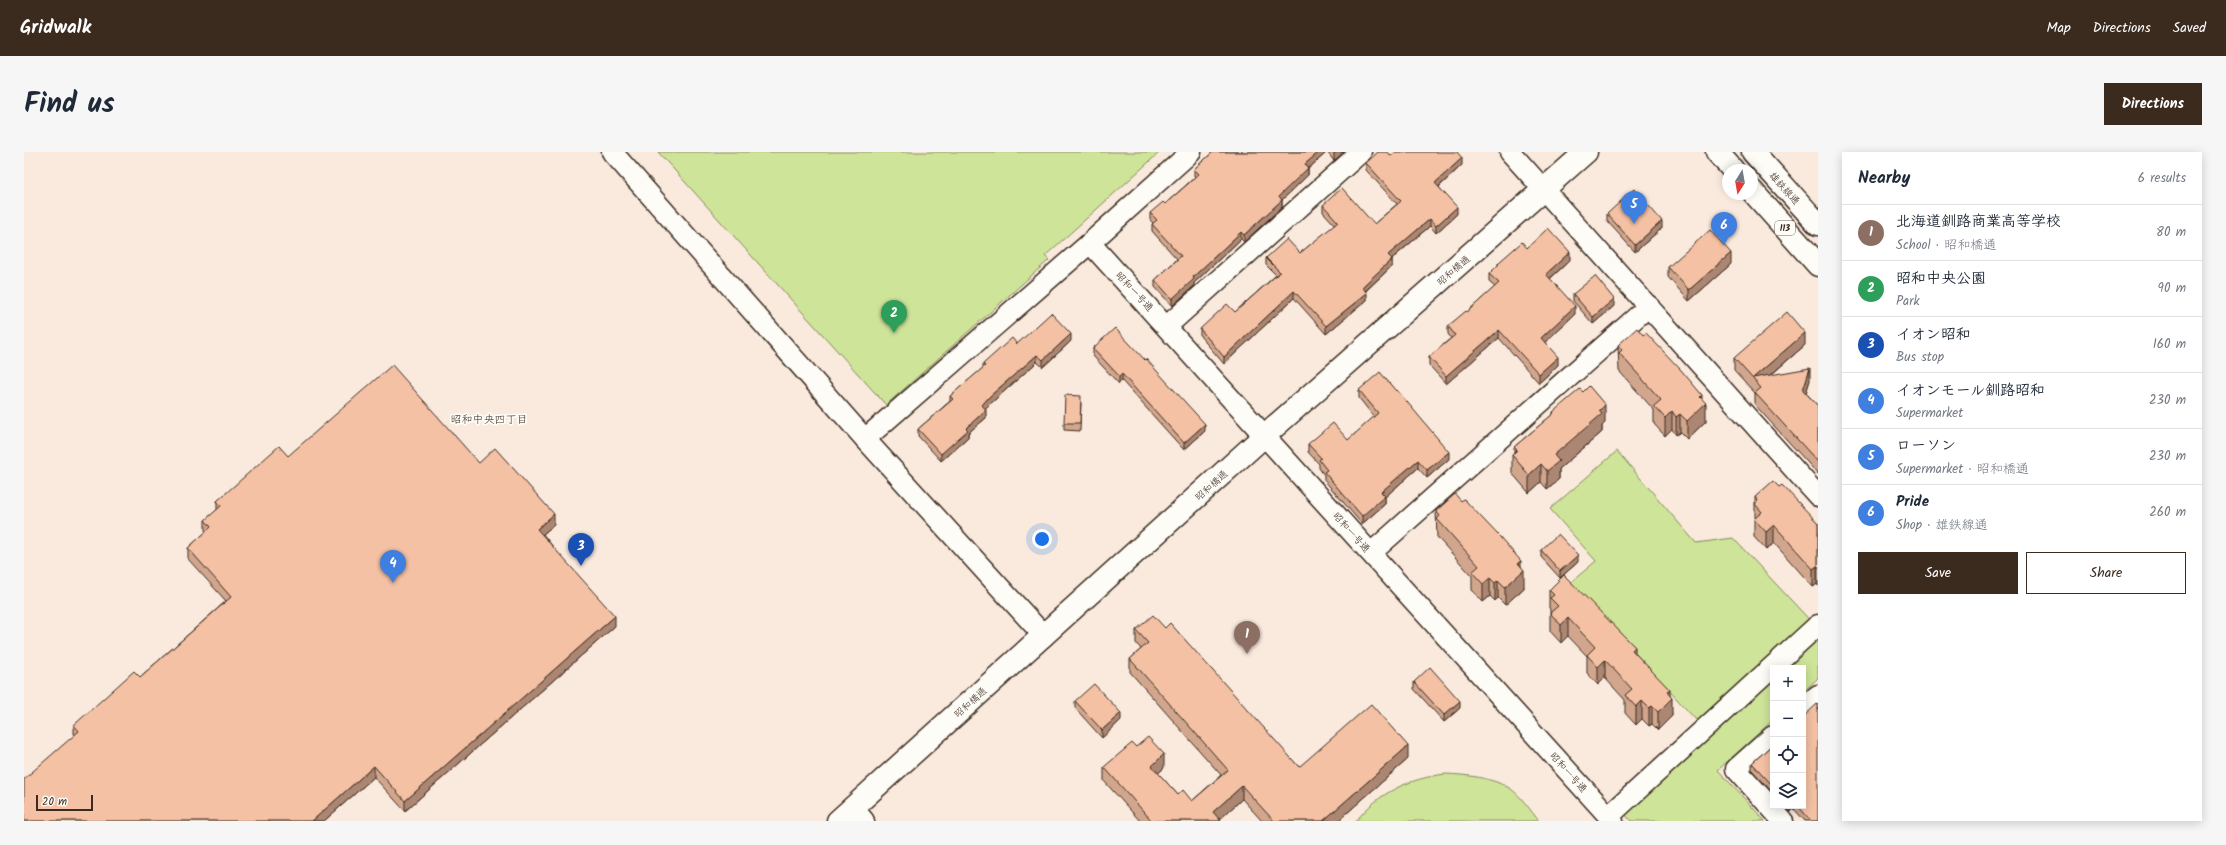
<!DOCTYPE html>
<html lang="en">
<head>
<meta charset="utf-8">
<style>
	:root { --surface:#fff; --page:#f6f6f7; --text:#1f2937; --muted:#747a83; --line:#e0e1e3; --accent:#3b2a1e }
	body { margin:0; font-family:Kalam,"Klee One",sans-serif; background:var(--page); color:var(--text) }
	.controls { position:absolute; right:12px; bottom:12px; display:grid; overflow:hidden; border-radius:0px; box-shadow:0 2px 10px #0003 }
	.controls button { width:36px; height:36px; display:grid; place-items:center; padding:0; border:0; border-bottom:1px solid var(--line); background:var(--surface); color:var(--text); font:20px sans-serif }
	.compass { position:absolute; left:1698px; top:12px; width:36px; height:36px; border-radius:50%; background:var(--surface); box-shadow:0 2px 10px #0003; rotate:191deg }
	.scale { position:absolute; left:12px; bottom:10px; width:57px; box-sizing:border-box; padding-left:4px; border:2px solid #3b2a1e; border-top:0; font-size:11px; line-height:14px; white-space:nowrap; color:#3b2a1e; -webkit-text-stroke:3px #fdfcf7; paint-order:stroke }
	.you { position:absolute; left:1018px; top:387px; width:14px; height:14px; margin:-10px; border:3px solid #fff; border-radius:50%; background:#1a73e8; box-shadow:0 0 0 6px #1a73e833 }
	.badge { display:grid; place-items:center; width:26px; height:26px; border-radius:50%; background:var(--accent); color:#fff; font-size:13px; font-weight:700 }
	.pin { position:absolute; translate:-50% -33px; filter:drop-shadow(0 1px 2px #0008) }
	.pin::after { content:''; position:absolute; top:21px; width:14px; height:12px; background:inherit; clip-path:polygon(0 0,100% 0,50% 100%) }
	.list { margin:0; padding:0; list-style:none }
	h2 { display:flex; justify-content:space-between; align-items:center; height:52px; margin:0; padding:0 16px; font-size:17px }
	h2 small { font-size:13px; font-weight:400; color:var(--muted) }
	.list li { display:grid; grid-template-columns:26px 1fr auto; gap:12px; align-items:center; box-sizing:border-box; height:56px; padding:0 16px; border-top:1px solid var(--line) }
	.list b { display:block; font-size:15px; white-space:nowrap }
	.list p { margin:0; font-size:13px; white-space:nowrap; color:var(--muted) }
	.list em { font-size:13px; font-style:normal; color:var(--muted) }
	.actions { display:flex; gap:8px; padding:12px 16px }
	.actions a { flex:1; padding:9px 0; border:1px solid var(--accent); border-radius:0px; text-align:center; font-size:14px; color:var(--accent) }
	.actions .main { background:var(--accent); color:#fff }
	.icon { flex:none; width:22px; height:22px; fill:none; stroke:currentColor; stroke-width:2; stroke-linecap:round; stroke-linejoin:round }
	.map { position:relative; flex:none; width:1794px; height:669px; overflow:hidden; border-radius:0px }
	header { display:flex; align-items:center; gap:24px; box-sizing:border-box; height:56px; padding:0 20px; background:var(--accent); color:#fff }
	header strong { font-size:19px }
	nav { display:flex; gap:22px; margin-inline-start:auto; font-size:14px }
	.intro { display:flex; align-items:center; justify-content:space-between; box-sizing:border-box; height:96px; padding:0 24px }
	h1 { margin:0; font-size:28px }
	.button { padding:10px 18px; border-radius:0px; background:var(--accent); color:#fff; font-size:14px; font-weight:700 }
	main { display:flex; gap:24px; padding:0 24px }
	aside { flex:1; background:var(--surface); border-radius:0px; box-shadow:0 2px 10px #0003 }
	.map>svg:first-child { display:block }
</style>
</head>
<body>
<header>
<strong>Gridwalk</strong>
<nav><a>Map</a><a>Directions</a><a>Saved</a></nav>
</header>
<div class="intro"><h1>Find us</h1><a class="button">Directions</a></div>
<main>
<div class="map">
<svg width="1794" height="669" viewBox="0 0 1794 669">
	<rect width="100%" height="100%" fill="#faeade"/>
	<filter id="ink" filterUnits="userSpaceOnUse"><feTurbulence type="fractalNoise" baseFrequency=".025" numOctaves="2"/><feDisplacementMap in="SourceGraphic" scale="8" xChannelSelector="R" yChannelSelector="G"/><feConvolveMatrix kernelMatrix="1 2 1 2 8 2 1 2 1" color-interpolation-filters="sRGB"/></filter>
	<g filter="url(#ink)">
		<g fill="#cee499" stroke="#84875c">
			<path d="M634 0H1136L1021 104 1025 108 862 253Z"/>
			<path d="M1593 299 1672 391 1709 386 1794 477V526L1779 540V516H1749V568L1694 618 1741 669H1607L1587 647 1673 569 1546 431 1572 409 1526 357Z"/>
			<path d="M1421 622C1443 623 1468 625 1487 637 1497 644 1507 659 1515 669H1332C1355 640 1385 627 1421 622Z"/>
		</g>
		<g fill="none" stroke-linecap="round" stroke-linejoin="round">
			<g stroke="#3b2a1e" stroke-width="23">
				<g id="minor">
					<path d="M588 0 841 287 1020 484"/>
					<path d="M1486 0 1794 344"/>
					<path d="M1066 91 1589 669"/>
					<path d="M1143 174 1337 0"/>
					<path d="M841 287 1066 91 1167 0"/>
					<path d="M1347 401 1625 154"/>
					<path d="M1779 557 1794 543"/>
					<path d="M1749 584 1712 617 1759 669"/>
					<path d="M829 656 840 669"/>
					<path d="M1585 664 1794 473"/>
				</g>
			</g>
			<g stroke="#3b2a1e" stroke-width="25">
				<path id="tertiary" d="M814 669 1240 284 1562 0"/>
			</g>
			<g stroke="#3b2a1e" stroke-width="25">
				<g id="primary">
					<path d="M1693 0 1709 18"/>
					<path d="M1729 0 1794 72"/>
					<path d="M1728 39 1794 113"/>
				</g>
			</g>
			<use href="#minor" stroke="#fdfcf7" stroke-width="20"/>
			<use href="#tertiary" stroke="#fdfcf7" stroke-width="22"/>
			<use href="#primary" stroke="#fdfcf7" stroke-width="22"/>
		</g>
		<g fill="#d2a68d" stroke="#3b2a1e">
			<path d="M1189 0H1320L1310 9 1303 0 1284 17V23L1258 48V55L1220 90 1217 87 1170 131V134L1148 154 1131 135V128L1153 107 1128 79V72L1129 71 1126 68V61L1141 52 1171 25 1170 24V17Z"/>
			<path d="M1367 4 1438 13 1415 35 1433 62 1412 81 1406 74 1368 107V114L1342 139 1343 148 1302 182 1270 146 1200 212 1176 184V177L1211 160 1252 123 1242 113V106L1276 101 1311 73 1299 60V53L1350 72 1373 52 1342 18V11Z"/>
			<path d="M1583 62 1638 76 1611 100 1583 69Z"/>
			<path d="M1503 96 1546 108 1526 127 1551 162 1521 190 1534 213 1515 231 1475 186 1422 232 1405 213V205L1427 186 1424 182V174L1443 160 1471 135 1465 130V122L1474 113V111Z"/>
			<path d="M1707 112 1665 149 1644 125V115Z"/>
			<path d="M1549 142 1590 154 1569 172 1549 149Z"/>
			<path d="M1047 189 1019 215 1013 210 966 252 961 257 962 266 944 281V285L917 309 894 284V277L926 249V244L959 216V212L993 192Z"/>
			<path d="M1594 193 1678 247 1682 269 1663 287 1656 280 1652 283 1648 277 1641 284 1630 272V258L1595 219Z"/>
			<path d="M1781 193 1747 223 1786 228 1782 241 1794 254V322L1731 253V241L1710 218V206Z"/>
			<path d="M1069 196 1181 279 1160 298 1098 229 1095 232 1069 204Z"/>
			<path d="M1335 238 1425 307 1403 326 1394 316 1361 345V352L1338 372 1300 328V323L1295 316V312L1284 300V292L1324 288 1350 265 1335 246Z"/>
			<path d="M1057 251 1056 279 1040 278V271Z"/>
			<path d="M1529 260 1581 271 1578 274V280L1535 317V327L1523 337 1517 330 1505 341 1488 321V303L1490 301V295L1529 262Z"/>
			<path d="M264 304 455 311 530 373 519 382 591 474 381 659 350 625 300 669H0L50 583V573L116 525 202 449 164 407V396L182 380 181 378V368L193 358V349Z"/>
			<path d="M1755 335 1794 371V434L1793 432 1789 435 1750 391 1742 398 1730 385V367L1731 366V345Z"/>
			<path d="M1412 359 1497 414 1500 436 1481 453 1474 446 1471 449 1466 444 1459 450 1448 438V424L1413 385Z"/>
			<path d="M1517 398 1554 410 1536 426 1517 405Z"/>
			<path d="M1525 438 1611 501 1646 543 1648 564 1634 578 1628 572 1625 574 1618 567 1612 573 1601 561V548L1581 526 1574 533 1563 521V504L1544 484 1537 491 1526 479V457L1525 456Z"/>
			<path d="M1141 476 1275 615 1384 607 1314 669H1238L1218 647 1196 667 1197 669H1116L1080 629V615L1112 595 1140 616 1134 621 1154 643 1168 649 1197 623 1106 520V507L1117 497 1112 491V478Z"/>
			<path d="M1390 530 1436 556 1420 570 1390 537Z"/>
			<path d="M1051 549 1097 568 1078 586 1051 556Z"/>
			<path d="M1749 592V641L1728 618V611Z"/>
			<path d="M1761 654H1779L1794 669H1781L1770 657 1767 660Z"/>
		</g>
		<g fill="#ab8773" stroke="#3b2a1e">
			<path d="M1295 0H1303L1284 17V23L1255 51V44L1281 12Z"/>
			<path d="M1312 0H1320L1310 9V1Z"/>
			<path d="M1438 6V13L1411 38V31Z"/>
			<path d="M1258 48V55L1220 90V83Z"/>
			<path d="M1433 55V62L1412 81V74Z"/>
			<path d="M1406 67V74L1364 110V103Z"/>
			<path d="M1638 69V76L1611 100V93Z"/>
			<path d="M1217 80V87L1170 131V134L1148 154V147L1169 125Z"/>
			<path d="M1546 100V108L1522 130V122Z"/>
			<path d="M1707 101V112L1665 149V138Z"/>
			<path d="M1368 107V114L1338 142V135Z"/>
			<path d="M1270 139V146L1200 212V205Z"/>
			<path d="M1343 141V148L1302 182V174Z"/>
			<path d="M1590 147V154L1569 172V165Z"/>
			<path d="M1551 154V162L1517 194V186Z"/>
			<path d="M1475 178V186L1422 232V224Z"/>
			<path d="M1781 181V193L1735 233 1729 226Z"/>
			<path d="M1047 182V189L1019 215V208Z"/>
			<path d="M1013 203V210L966 252 958 260V253L966 244Z"/>
			<path d="M1534 205V213L1515 231V222Z"/>
			<path d="M1786 216V228L1779 250V238Z"/>
			<path d="M1098 222V229L1095 232V224Z"/>
			<path d="M1678 243V255L1682 251V269L1663 287V269L1676 245Z"/>
			<path d="M1581 253V271L1578 274V280L1535 317V327L1523 337V319L1530 303 1575 259Z"/>
			<path d="M962 258V266L944 281V285L917 309V302L942 276Z"/>
			<path d="M1648 259V277L1641 284V266Z"/>
			<path d="M1656 262V280L1652 283V265Z"/>
			<path d="M1181 272V279L1160 298V291Z"/>
			<path d="M1425 300V307L1403 326V318Z"/>
			<path d="M1394 308V316L1361 345V352L1338 372V364L1357 340Z"/>
			<path d="M1517 312V330L1505 341V323Z"/>
			<path d="M530 362V373L513 387V377Z"/>
			<path d="M1750 373V391L1742 398V380Z"/>
			<path d="M1554 403V410L1536 426V419Z"/>
			<path d="M1497 409V421L1500 418V436L1481 453V435L1494 411Z"/>
			<path d="M1793 414V432L1789 435V417Z"/>
			<path d="M1466 426V444L1459 450V432Z"/>
			<path d="M1474 428V446L1471 449V431Z"/>
			<path d="M591 464V474L381 659V649Z"/>
			<path d="M1544 466V484L1537 491V473Z"/>
			<path d="M1611 495V513L1608 498Z"/>
			<path d="M1581 508V526L1574 533V515Z"/>
			<path d="M1646 538V548L1648 546V564L1634 578V560L1643 540Z"/>
			<path d="M1436 549V556L1420 570V563Z"/>
			<path d="M1618 549V567L1612 573V555Z"/>
			<path d="M1628 554V572L1625 574V556Z"/>
			<path d="M1097 561V568L1078 586V578Z"/>
			<path d="M1384 594V607L1314 669H1299Z"/>
			<path d="M1140 602V616L1128 627V614Z"/>
			<path d="M350 614V625L300 669H288Z"/>
			<path d="M1218 634V647L1194 669 1189 660Z"/>
			<path d="M1767 654H1770V657L1767 660Z"/>
		</g>
		<g fill="#f4c1a4" stroke="#3b2a1e">
			<path d="M1189 0H1295L1281 12 1284 16 1255 44 1258 48 1220 83 1217 80 1169 125 1170 127 1148 147 1131 128 1157 104 1128 72 1133 68 1126 61 1139 50 1141 52 1175 22 1170 17Z"/>
			<path d="M1354 0H1364L1367 4 1372 0H1433L1438 6 1411 31 1433 55 1412 74 1406 67 1364 103 1368 107 1338 135 1343 141 1302 174 1270 139 1200 205 1176 177 1203 152 1211 160 1256 120 1242 106 1263 87 1276 101 1314 70 1299 53 1318 36 1350 72 1377 49 1342 11Z"/>
			<path d="M1610 37 1638 69 1611 93 1583 62Z"/>
			<path d="M1524 76 1546 100 1522 122 1551 154 1517 186 1534 205 1515 222 1475 178 1422 224 1405 205 1431 183 1424 174 1442 159 1443 160 1475 131 1465 122 1475 112 1474 111 1498 90 1503 96Z"/>
			<path d="M1686 78 1707 101 1665 138 1644 115Z"/>
			<path d="M1571 124 1590 147 1569 165 1549 142Z"/>
			<path d="M1763 160 1781 181 1729 226 1786 216 1779 238 1794 254V310L1731 241 1737 236 1710 206Z"/>
			<path d="M1027 161 1047 182 1019 208 1013 203 966 244 958 253 962 258 942 276 944 278 917 302 894 277 929 247 926 244 961 214 959 212 988 186 993 192Z"/>
			<path d="M1091 176 1121 208 1122 207 1181 272 1160 291 1098 222 1095 224 1069 196Z"/>
			<path d="M1613 176 1619 183 1622 181 1657 218 1678 243 1676 245 1682 251 1663 269 1656 262 1652 265 1648 259 1641 266 1630 254 1637 248 1595 201 1598 198 1594 193Z"/>
			<path d="M368 213 455 311 471 296 530 362 513 377 591 464 381 649 350 614 288 669H0V627L55 579 50 573 110 519 116 525 207 445 164 396 187 375 181 368 197 354 193 349 255 294 264 304Z"/>
			<path d="M1356 220 1372 239 1373 238 1425 300 1403 318 1394 308 1357 340 1361 344 1338 364 1300 320 1303 318 1295 308 1297 306 1284 292 1309 271 1324 288 1354 261 1335 238Z"/>
			<path d="M1565 234 1581 253 1575 259 1578 262 1530 303 1535 309 1523 319 1517 312 1505 323 1488 303 1493 298 1490 295 1530 261 1529 260 1556 237 1559 240Z"/>
			<path d="M1041 243 1057 244 1056 271H1040Z"/>
			<path d="M1749 329 1755 335 1758 333 1794 371V416L1793 414 1789 417 1750 373 1742 380 1730 367 1738 360 1731 352 1734 349 1731 345Z"/>
			<path d="M1431 342 1437 349 1440 347 1475 384 1497 409 1494 411 1500 418 1481 435 1474 428 1471 431 1466 426 1459 432 1448 420 1455 414 1413 367 1416 364 1412 359Z"/>
			<path d="M1534 382 1554 403 1536 419 1517 398Z"/>
			<path d="M1540 423 1611 495 1608 498 1646 538 1643 540 1648 546 1634 560 1628 554 1625 556 1618 549 1612 555 1601 543 1608 537 1581 508 1574 515 1563 503 1571 495 1544 466 1537 473 1526 461 1534 454 1526 446 1530 443 1525 438Z"/>
			<path d="M1129 463 1141 476 1146 471 1275 615 1347 552 1384 594 1299 669H1250L1218 634 1189 660 1197 669H1128L1080 615 1108 591 1112 595 1124 585 1140 602 1128 614 1154 643 1159 638 1168 649 1204 618 1106 507 1124 491 1112 478Z"/>
			<path d="M1406 515 1436 549 1420 563 1390 530Z"/>
			<path d="M1070 532 1097 561 1078 578 1051 549Z"/>
			<path d="M1793 552 1794 553V669H1787L1774 654H1779V565Z"/>
			<path d="M1749 592V634L1728 611Z"/>
		</g>
	</g>
	<g text-anchor="middle" stroke-width="3.5" stroke-linejoin="round" paint-order="stroke">
		<rect fill="#fdfcf7" stroke="#75695f" stroke-width="1" x="1751" y="69" width="20" height="14" rx="3"/>
		<g font-size="9" font-weight="bold" fill="#3b2a1e">
			<text x="1761" y="79">113</text>
		</g>
		<g font-size="10" fill="#3b2a1e" stroke="#fdfcf7">
			<text transform="translate(1761 36) rotate(48)" y="4">雄鉄線通</text>
			<text transform="translate(1429 118) rotate(-41)" y="4">昭和橋通</text>
			<text transform="translate(1111 139) rotate(47)" y="4">昭和一号通</text>
			<text transform="translate(1187 333) rotate(-42)" y="4">昭和橋通</text>
			<text transform="translate(1328 380) rotate(48)" y="4">昭和一号通</text>
			<text transform="translate(946 550) rotate(-42)" y="4">昭和橋通</text>
			<text transform="translate(1545 620) rotate(48)" y="4">昭和一号通</text>
		</g>
		<g font-size="11" fill="#3b2a1e" stroke="#fdfcf7">
			<text x="465" y="271">昭和中央四丁目</text>
		</g>
	</g>
</svg>
<div class="controls">
<button>+</button>
<button>−</button>
<button><svg class="icon" aria-label="locate" viewBox="0 0 24 24"><circle cx="12" cy="12" r="6"/><path d="M12 2v4M12 18v4M2 12h4M18 12h4"/></svg></button>
<button><svg class="icon" aria-label="layers" viewBox="0 0 24 24"><path d="M12 4l9 5-9 5-9-5zM3 14l9 5 9-5"/></svg></button>
</div>
<svg class="compass" viewBox="-18 -18 36 36"><path d="M0-13l5 13h-10z" fill="#e53935"/><path d="M0 13l5-13h-10z" fill="#747a83"/></svg>
<div class="scale">20 m</div>
<div class="you"></div>
<div class="pin badge" style="left:1223px;top:502px;background:#8d6e63">1</div>
<div class="pin badge" style="left:870px;top:181px;background:#2e9e5b">2</div>
<div class="pin badge" style="left:557px;top:414px;background:#1a4fb4">3</div>
<div class="pin badge" style="left:369px;top:431px;background:#3f7fe0">4</div>
<div class="pin badge" style="left:1610px;top:72px;background:#3f7fe0">5</div>
<div class="pin badge" style="left:1700px;top:93px;background:#3f7fe0">6</div>
</div>
<aside>
<h2>Nearby<small>6 results</small></h2>
<ul class="list">
<li><span class="badge" style="background:#8d6e63">1</span><div><b>北海道釧路商業高等学校</b><p>School · 昭和橋通</p></div><em>80 m</em></li>
<li><span class="badge" style="background:#2e9e5b">2</span><div><b>昭和中央公園</b><p>Park</p></div><em>90 m</em></li>
<li><span class="badge" style="background:#1a4fb4">3</span><div><b>イオン昭和</b><p>Bus stop</p></div><em>160 m</em></li>
<li><span class="badge" style="background:#3f7fe0">4</span><div><b>イオンモール釧路昭和</b><p>Supermarket</p></div><em>230 m</em></li>
<li><span class="badge" style="background:#3f7fe0">5</span><div><b>ローソン</b><p>Supermarket · 昭和橋通</p></div><em>230 m</em></li>
<li><span class="badge" style="background:#3f7fe0">6</span><div><b>Pride</b><p>Shop · 雄鉄線通</p></div><em>260 m</em></li>
</ul>
<div class="actions"><a class="main">Save</a><a>Share</a></div>
</aside>
</main>
</body>
</html>
